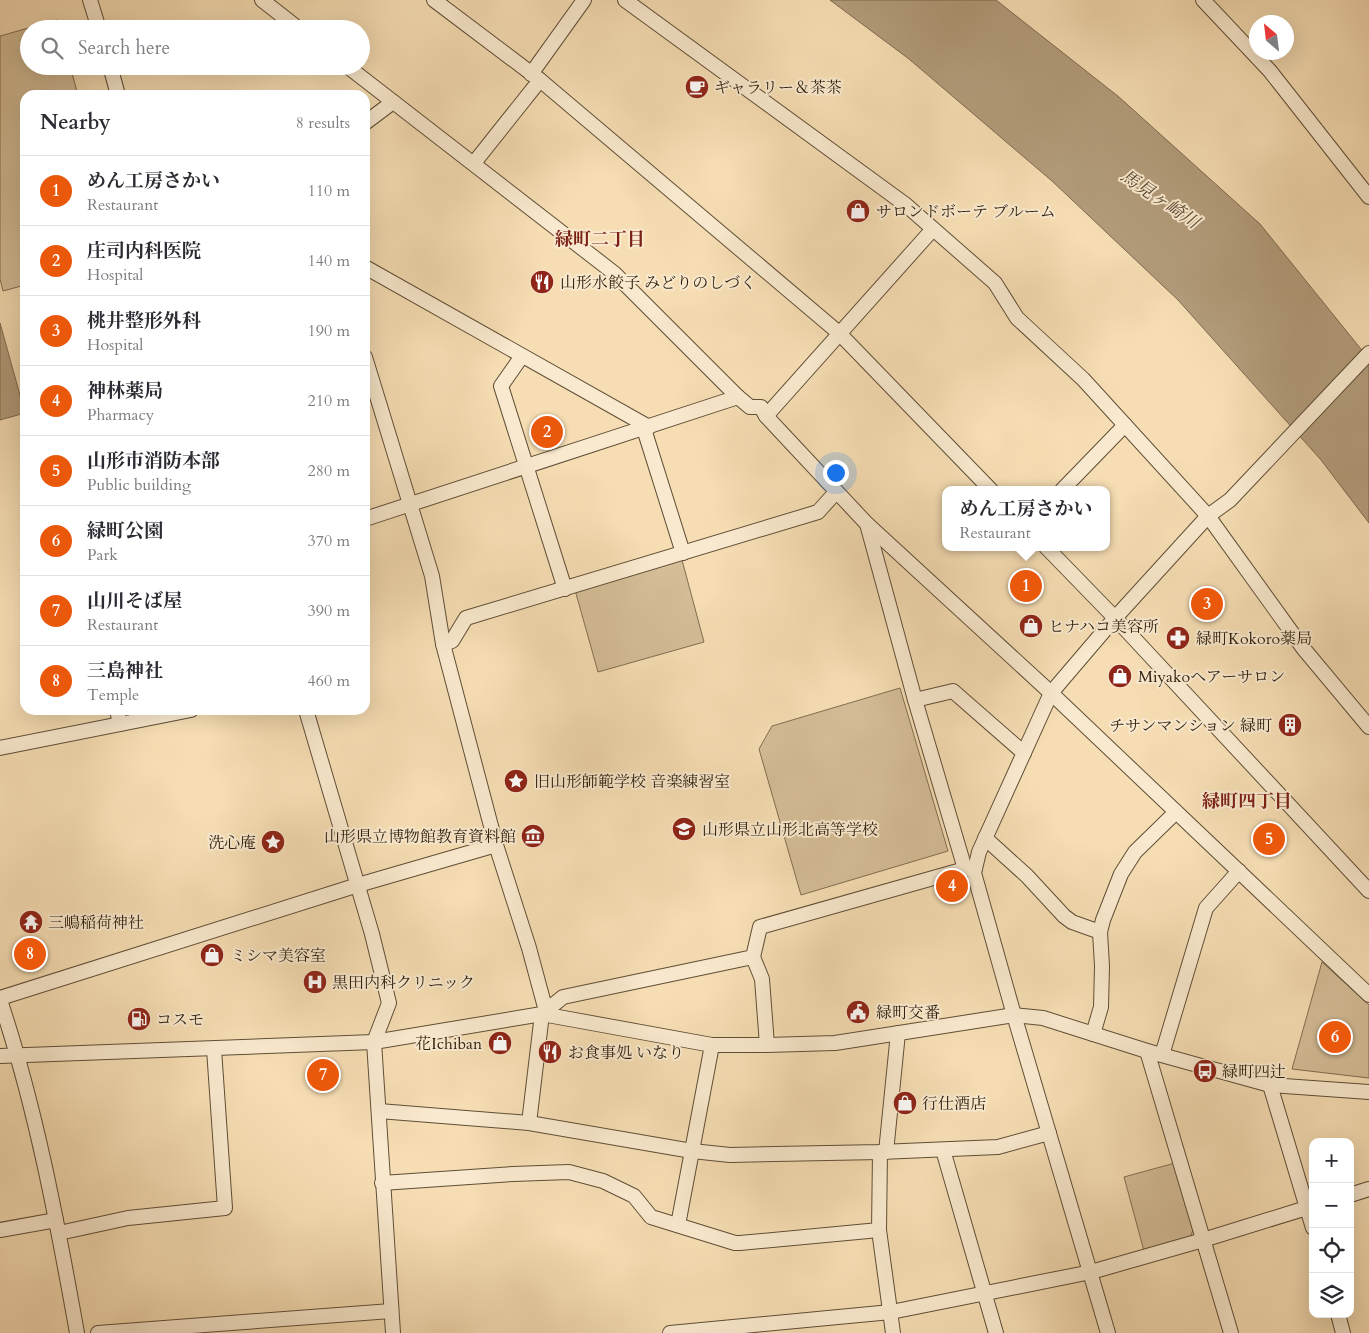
<!DOCTYPE html>
<html lang="en">
<head>
<meta charset="utf-8">
<style>
	:root { --surface:#fff; --page:#f2f2f3; --text:#2b2b33; --muted:#7c7c81; --line:#e1e1e2; --accent:#ea580c }
	body { margin:0; font-family:Cardo,"Noto Serif JP",serif; background:var(--page); color:var(--text) }
	.controls { position:absolute; right:15px; bottom:15px; display:grid; overflow:hidden; border-radius:10px; box-shadow:0 5px 20px #0002 }
	.controls button { width:45px; height:45px; display:grid; place-items:center; padding:0; border:0; border-bottom:1px solid var(--line); background:var(--surface); color:var(--text); font:25px sans-serif }
	.compass { position:absolute; left:1249px; top:15px; width:45px; height:45px; border-radius:50%; background:var(--surface); box-shadow:0 5px 20px #0002; rotate:332deg }
	.you { position:absolute; left:835px; top:472px; width:18px; height:18px; margin:-12px; border:4px solid #fff; border-radius:50%; background:#1a73e8; box-shadow:0 0 0 8px #1a73e833 }
	.badge { display:grid; place-items:center; width:32px; height:32px; border-radius:50%; background:var(--accent); color:#fff; font-size:16px; font-weight:700 }
	.pin { position:absolute; translate:-50% -50%; border:2px solid #fff; box-shadow:0 1px 5px #0006 }
	.popup { position:absolute; left:942px; top:486px; width:168px; height:65px; box-sizing:border-box; display:grid; place-content:center; border-radius:10px; background:var(--surface); filter:drop-shadow(0 1px 4px #0005); font-size:16px; white-space:nowrap; color:var(--muted) }
	.popup b { font-size:19px; color:var(--text) }
	.popup::after { content:''; position:absolute; left:50%; top:100%; margin-left:-10px; border:10px solid transparent; border-top-color:var(--surface) }
	.list { margin:0; padding:0; list-style:none }
	h2 { display:flex; justify-content:space-between; align-items:center; height:65px; margin:0; padding:0 20px; font-size:21px }
	h2 small { font-size:16px; font-weight:400; color:var(--muted) }
	.list li { display:grid; grid-template-columns:32px 1fr auto; gap:15px; align-items:center; box-sizing:border-box; height:70px; padding:0 20px; border-top:1px solid var(--line) }
	.list b { display:block; font-size:19px; white-space:nowrap }
	.list p { margin:0; font-size:16px; white-space:nowrap; color:var(--muted) }
	.list em { font-size:16px; font-style:normal; color:var(--muted) }
	.icon { flex:none; width:28px; height:28px; fill:none; stroke:currentColor; stroke-width:2; stroke-linecap:round; stroke-linejoin:round }
	.map { position:relative; flex:none; width:1369px; height:1333px; overflow:hidden }
	.search { position:absolute; background:var(--surface); box-shadow:0 5px 20px #0002; left:20px; top:20px; width:350px; height:55px; display:flex; align-items:center; gap:12px; box-sizing:border-box; padding:0 18px; border-radius:28px; color:var(--muted); font-size:19px }
	.panel { position:absolute; background:var(--surface); box-shadow:0 5px 20px #0002; left:20px; top:90px; width:350px; height:625px; border-radius:15px }
	.map>svg:first-child { display:block }
</style>
</head>
<body>
<div class="map">
<svg width="1369" height="1333" viewBox="0 0 1369 1333">
	<rect width="100%" height="100%" fill="#f6ddb3"/>
	<filter id="stains"><feTurbulence type="fractalNoise" baseFrequency=".004" numOctaves="4"/><feColorMatrix values="0 0 0 0 .2 0 0 0 0 .09 0 0 0 0 .02 0 0 0 .5 -.17"/></filter>
	<radialGradient id="worn" r=".72"><stop offset=".6" stop-color="#630" stop-opacity="0"/><stop offset="1" stop-color="#630" stop-opacity=".3"/></radialGradient>
	<g fill="#d4bd97" stroke="#806e52">
		<path d="M57 20 59 29H29V66H70L78 95H25V285L3 291 0 279V36Z"/>
		<path d="M682 560 704 642 598 672 575 590Z"/>
		<path d="M900 688 948 851 801 895 759 749 772 726Z"/>
		<path d="M1322 962 1369 1005V1078L1292 1069Z"/>
		<path d="M1175 1163 1195 1226 1190 1237 1144 1251 1124 1177Z"/>
	</g>
	<g fill="#b29c7b" stroke="#7d6a4f">
		<path d="M830 0H996L1119 97 1260 224 1369 359V523L1321 460 1178 300 1052 181 909 59Z"/>
		<path d="M0 323 25 413 0 420Z"/>
	</g>
	<g fill="none" stroke-linecap="round" stroke-linejoin="round">
		<g stroke="#5f4e36" stroke-width="16">
			<g id="minor">
				<path d="M90 0 99 29"/>
				<path d="M262 0 299 29"/>
				<path d="M434 0 540 80 839 333 991 490"/>
				<path d="M625 0 906 205 995 283 1017 318 1083 379 1208 516 1303 648 1369 727"/>
				<path d="M1203 0 1270 71 1369 197"/>
				<path d="M110 66 118 95"/>
				<path d="M347 66 614 273 738 397"/>
				<path d="M531 74 584 0"/>
				<path d="M365 123 393 102"/>
				<path d="M474 163 540 80"/>
				<path d="M365 267 649 427"/>
				<path d="M522 356 501 386 565 589"/>
				<path d="M365 357 432 576 443 644 496 845 529 948 546 1011"/>
				<path d="M766 416 867 524 1051 693 1369 995"/>
				<path d="M644 429 683 553"/>
				<path d="M1062 490 1125 425"/>
				<path d="M365 519 738 397 750 407H761L766 416 933 229"/>
				<path d="M867 524 915 700 965 869"/>
				<path d="M1046 547 1115 618 1369 891"/>
				<path d="M443 644 452 641 466 618 818 512 836 492"/>
				<path d="M915 700 953 691 1024 753"/>
				<path d="M117 710 120 724"/>
				<path d="M306 710 372 934 389 1003 374 1042 393 1333"/>
				<path d="M0 748 191 710"/>
				<path d="M985 838 1027 876 1064 916 1072 922 1100 932"/>
				<path d="M753 957 762 979 767 1045"/>
				<path d="M0 998 358 885 496 845"/>
				<path d="M0 1000C36 1108 57 1221 77 1333"/>
				<path d="M1093 1034 1101 1007 1102 966 1100 932 1103 920 1121 874 1135 852 1176 812"/>
				<path d="M1147 1051 1231 1333"/>
				<path d="M1162 1055 1206 908 1239 871"/>
				<path d="M0 1056 374 1042 542 1014 712 1045H767L835 1043 1014 1015 1043 1018 1147 1051 1270 1085 1369 1092"/>
				<path d="M1270 1085 1313 1228"/>
				<path d="M379 1111 529 1123 692 1151 730 1155 880 1152 998 1147 1049 1133"/>
				<path d="M529 1123 542 1014 563 997 753 957 760 927 965 869 975 868"/>
				<path d="M943 1150 996 1333"/>
				<path d="M880 1152 879 1230 893 1333"/>
				<path d="M886 1152 898 1033"/>
				<path d="M382 1183 513 1174 569 1172 603 1181 634 1196 651 1217 735 1243H740L879 1230"/>
				<path d="M1350 1195 1369 1189"/>
				<path d="M678 1225 712 1045"/>
				<path d="M0 1230 56 1220"/>
				<path d="M59 1233 128 1218 225 1208 214 1049"/>
				<path d="M1338 1314 1343 1333"/>
				<path d="M98 1333 391 1311"/>
				<path d="M670 1333 891 1312 1091 1272 1203 1240 1313 1206"/>
				<path d="M1108 1333 1014 1015 974 873 979 852 1051 693 1115 618 1208 516 1230 500 1369 353"/>
			</g>
		</g>
		<use href="#minor" stroke="#f9e9ce" stroke-width="14"/>
	</g>
	<defs>
		<g id="cafe-disc" transform="scale(1.25)"><circle r="9.5" fill="#8f2418" stroke="#f9e9ce"/><path d="M-5.5-4.5H6V0H3Q3 3.5 0 3.5H-2.5Q-5.5 3.5-5.5 0ZM3-3.2v2h1.7v-2ZM-6 4.5H4V6H-6Z" fill="#fff"/></g>
		<g id="shop-disc" transform="scale(1.25)"><circle r="9.5" fill="#8f2418" stroke="#f9e9ce"/><path d="M-5-2.5h2.3a2.7 3.5 0 0 1 5.4 0H5L5.5 6h-11ZM-1.5-2.5h3a1.5 2.3 0 0 0-3 0Z" fill="#fff"/></g>
		<g id="restaurant-disc" transform="scale(1.25)"><circle r="9.5" fill="#8f2418" stroke="#f9e9ce"/><path d="M-5-6h1v4h1v-4h1v4h1v-4h1v5L-1.5 .5V6h-2V.5L-5-1ZM5-6V6H3V1.5H1.5Q1.5-4 5-6Z" fill="#fff"/></g>
		<g id="pharmacy-disc" transform="scale(1.25)"><circle r="9.5" fill="#8f2418" stroke="#f9e9ce"/><path d="M-2-6h4v4h4v4h-4v4h-4v-4h-4v-4h4Z" fill="#fff"/></g>
		<g id="building-disc" transform="scale(1.25)"><circle r="9.5" fill="#8f2418" stroke="#f9e9ce"/><path d="M-4-6H4V6H1V3H-1V6H-4ZM-2.5-4.3h1.7v1.8h-1.7ZM.8-4.3h1.7v1.8H.8ZM-2.5-1h1.7V.8h-1.7ZM.8-1h1.7V.8H.8Z" fill="#fff"/></g>
		<g id="sight-disc" transform="scale(1.25)"><circle r="9.5" fill="#8f2418" stroke="#f9e9ce"/><path d="M0-6L1.8-2.2L6-1.7L2.9 1.2L3.7 5.4L0 3.3L-3.7 5.4L-2.9 1.2L-6-1.7L-1.8-2.2Z" fill="#fff"/></g>
		<g id="school-disc" transform="scale(1.25)"><circle r="9.5" fill="#8f2418" stroke="#f9e9ce"/><path d="M0-5L7-2L0 1L-7-2ZM-4 1L0 2.5L4 1V4Q0 6-4 4Z" fill="#fff"/></g>
		<g id="museum-disc" transform="scale(1.25)"><circle r="9.5" fill="#8f2418" stroke="#f9e9ce"/><path d="M0-6L6-3V-2H-6V-3ZM-5-1h2V3h-2ZM-1-1h2V3h-2ZM3-1h2V3H3ZM-6 4H6V6H-6Z" fill="#fff"/></g>
		<g id="temple-disc" transform="scale(1.25)"><circle r="9.5" fill="#8f2418" stroke="#f9e9ce"/><path d="M0-6L5-2H3V0L6.5 2.5H4V6H1.5V3h-3V6H-4V2.5H-6.5L-3 0V-2H-5Z" fill="#fff"/></g>
		<g id="hospital-disc" transform="scale(1.25)"><circle r="9.5" fill="#8f2418" stroke="#f9e9ce"/><path d="M-5-5h3v3.5h4V-5h3V5h-3V1.5h-4V5h-3Z" fill="#fff"/></g>
		<g id="civic-disc" transform="scale(1.25)"><circle r="9.5" fill="#8f2418" stroke="#f9e9ce"/><path d="M-.6-6.5H3V-4.5H.6V-3L4-1V1h2V6H-6V1h2V-1L-.6-3ZM-1.2 2.5V6h2.4V2.5Z" fill="#fff"/></g>
		<g id="fuel-disc" transform="scale(1.25)"><circle r="9.5" fill="#8f2418" stroke="#f9e9ce"/><path d="M-5.5-6h7V0h2V4h1.3V-2.5L3-4.5l.8-.8L6-3V5H2.5V1h-1V6h-7ZM-4.2-4.7v3.2H.2V-4.7Z" fill="#fff"/></g>
		<g id="bus-disc" transform="scale(1.25)"><circle r="9.5" fill="#8f2418" stroke="#f9e9ce"/><path d="M-5-6H5V4H4V6H2V4H-2V6H-4V4H-5ZM-3.5-4V0h7V-4ZM-3.5 1.2v1.5H-2V1.2ZM2 1.2v1.5H3.5V1.2Z" fill="#fff"/></g>
	</defs>
	<g fill-rule="evenodd">
		<use href="#cafe-disc" x="697" y="87"/>
		<use href="#shop-disc" x="858" y="211"/>
		<use href="#restaurant-disc" x="542" y="282"/>
		<use href="#shop-disc" x="1031" y="626"/>
		<use href="#pharmacy-disc" x="1178" y="638"/>
		<use href="#shop-disc" x="1120" y="676"/>
		<use href="#building-disc" x="1290" y="725"/>
		<use href="#sight-disc" x="516" y="781"/>
		<use href="#school-disc" x="684" y="829"/>
		<use href="#museum-disc" x="533" y="836"/>
		<use href="#sight-disc" x="273" y="842"/>
		<use href="#temple-disc" x="31" y="922"/>
		<use href="#shop-disc" x="212" y="955"/>
		<use href="#hospital-disc" x="315" y="982"/>
		<use href="#civic-disc" x="858" y="1012"/>
		<use href="#fuel-disc" x="139" y="1019"/>
		<use href="#shop-disc" x="500" y="1043"/>
		<use href="#restaurant-disc" x="550" y="1052"/>
		<use href="#bus-disc" x="1205" y="1071"/>
		<use href="#shop-disc" x="905" y="1103"/>
	</g>
	<g text-anchor="middle" stroke-width="4" stroke-linejoin="round" paint-order="stroke">
		<g font-size="16" fill="#2d1e0d" stroke="#f9e9ce" text-anchor="start">
			<text x="714" y="93">ギャラリー＆茶茶</text>
			<text x="876" y="217">サロンドボーテ ブルーム</text>
			<text x="560" y="288">山形水餃子 みどりのしづく</text>
			<text x="1048" y="632">ヒナハコ美容所</text>
			<text x="1196" y="644">緑町Kokoro薬局</text>
			<text x="1138" y="682">Miyakoヘアーサロン</text>
			<text x="1272" y="731" text-anchor="end">チサンマンション 緑町</text>
			<text x="534" y="787">旧山形師範学校 音楽練習室</text>
			<text x="702" y="835">山形県立山形北高等学校</text>
			<text x="516" y="842" text-anchor="end">山形県立博物館教育資料館</text>
			<text x="256" y="848" text-anchor="end">洗心庵</text>
			<text x="48" y="928">三嶋稲荷神社</text>
			<text x="230" y="961">ミシマ美容室</text>
			<text x="332" y="988">黒田内科クリニック</text>
			<text x="876" y="1018">緑町交番</text>
			<text x="156" y="1025">コスモ</text>
			<text x="482" y="1049" text-anchor="end">花Ichiban</text>
			<text x="568" y="1058">お食事処 いなり</text>
			<text x="1222" y="1077">緑町四辻</text>
			<text x="922" y="1109">行仕酒店</text>
		</g>
		<g font-size="18" font-style="italic" fill="#5c4a34" stroke="#f9e9ce">
			<text transform="translate(1160 199) rotate(34)" y="6">馬見ヶ崎川</text>
		</g>
		<g font-size="18" font-weight="bold" fill="#7a1f14" stroke="#f9e9ce">
			<text x="600" y="245">緑町二丁目</text>
			<text x="1247" y="807">緑町四丁目</text>
		</g>
	</g>
	<rect width="100%" height="100%" filter="url(#stains)"/>
	<rect width="100%" height="100%" fill="url(#worn)"/>
</svg>
<div class="controls">
<button>+</button>
<button>−</button>
<button><svg class="icon" aria-label="locate" viewBox="0 0 24 24"><circle cx="12" cy="12" r="6"/><path d="M12 2v4M12 18v4M2 12h4M18 12h4"/></svg></button>
<button><svg class="icon" aria-label="layers" viewBox="0 0 24 24"><path d="M12 4l9 5-9 5-9-5zM3 14l9 5 9-5"/></svg></button>
</div>
<svg class="compass" viewBox="-18 -18 36 36"><path d="M0-13l5 13h-10z" fill="#e53935"/><path d="M0 13l5-13h-10z" fill="#7c7c81"/></svg>
<div class="you"></div>
<div class="pin badge" style="left:1026px;top:586px">1</div>
<div class="popup"><b>めん工房さかい</b>Restaurant</div>
<div class="pin badge" style="left:547px;top:432px">2</div>
<div class="pin badge" style="left:1207px;top:604px">3</div>
<div class="pin badge" style="left:952px;top:886px">4</div>
<div class="pin badge" style="left:1269px;top:839px">5</div>
<div class="pin badge" style="left:1335px;top:1037px">6</div>
<div class="pin badge" style="left:323px;top:1075px">7</div>
<div class="pin badge" style="left:30px;top:954px">8</div>
<div class="search"><svg class="icon" aria-label="search" viewBox="0 0 24 24"><circle cx="10" cy="10" r="6"/><path d="M15 15l6 6"/></svg>Search here</div>
<section class="panel">
<h2>Nearby<small>8 results</small></h2>
<ul class="list">
<li><span class="badge">1</span><div><b>めん工房さかい</b><p>Restaurant</p></div><em>110 m</em></li>
<li><span class="badge">2</span><div><b>庄司内科医院</b><p>Hospital</p></div><em>140 m</em></li>
<li><span class="badge">3</span><div><b>桃井整形外科</b><p>Hospital</p></div><em>190 m</em></li>
<li><span class="badge">4</span><div><b>神林薬局</b><p>Pharmacy</p></div><em>210 m</em></li>
<li><span class="badge">5</span><div><b>山形市消防本部</b><p>Public building</p></div><em>280 m</em></li>
<li><span class="badge">6</span><div><b>緑町公園</b><p>Park</p></div><em>370 m</em></li>
<li><span class="badge">7</span><div><b>山川そば屋</b><p>Restaurant</p></div><em>390 m</em></li>
<li><span class="badge">8</span><div><b>三島神社</b><p>Temple</p></div><em>460 m</em></li>
</ul>
</section>
</div>
</body>
</html>
